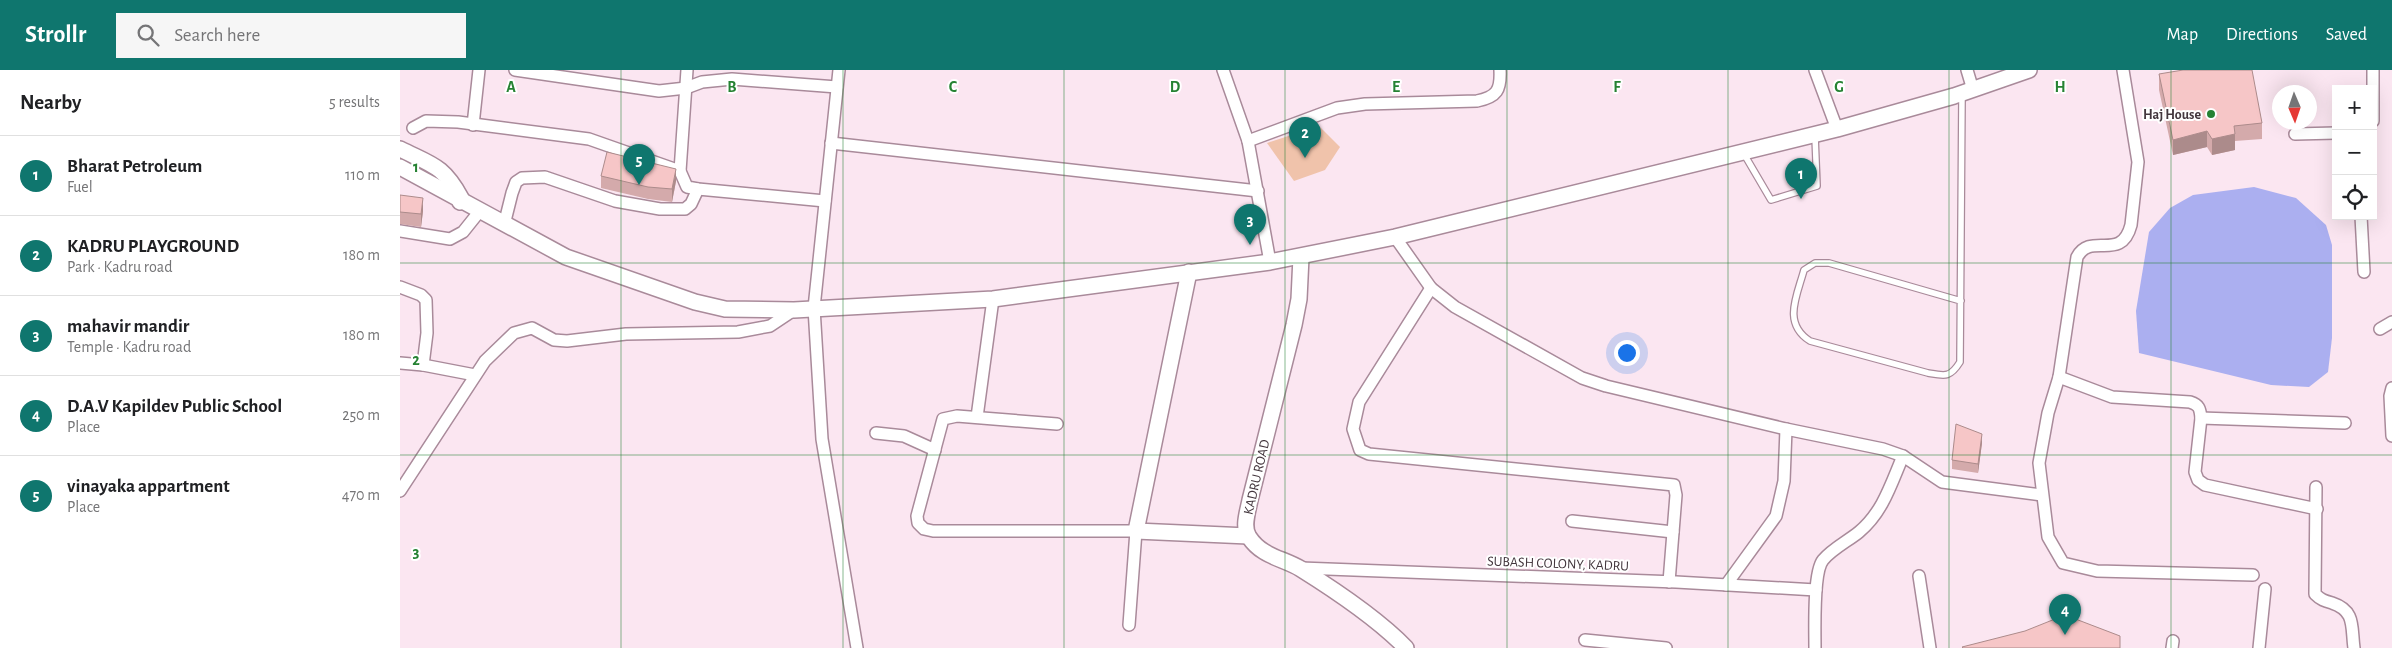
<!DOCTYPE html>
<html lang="en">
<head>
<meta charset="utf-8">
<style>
	:root { --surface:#fff; --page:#f6f6f6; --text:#202124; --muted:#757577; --line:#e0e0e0; --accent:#0f766e }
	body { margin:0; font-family:"Alegreya Sans",sans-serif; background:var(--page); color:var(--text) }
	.controls { position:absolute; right:15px; top:15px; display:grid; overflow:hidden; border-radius:0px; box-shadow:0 5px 20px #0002 }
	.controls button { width:45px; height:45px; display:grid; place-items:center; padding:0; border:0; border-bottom:1px solid var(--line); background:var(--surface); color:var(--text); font:25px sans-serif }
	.compass { position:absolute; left:1872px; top:15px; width:45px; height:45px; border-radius:50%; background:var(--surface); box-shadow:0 5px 20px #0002; rotate:178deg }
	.you { position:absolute; left:1226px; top:282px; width:18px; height:18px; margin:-12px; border:4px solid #fff; border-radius:50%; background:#1a73e8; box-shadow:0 0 0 8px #1a73e833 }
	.badge { display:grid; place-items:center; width:32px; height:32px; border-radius:50%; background:var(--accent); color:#fff; font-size:16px; font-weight:700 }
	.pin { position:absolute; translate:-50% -41px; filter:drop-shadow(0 1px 2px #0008) }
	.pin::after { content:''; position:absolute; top:26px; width:18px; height:15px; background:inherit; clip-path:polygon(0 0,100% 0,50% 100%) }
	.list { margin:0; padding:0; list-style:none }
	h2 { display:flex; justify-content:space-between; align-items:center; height:65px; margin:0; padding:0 20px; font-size:21px }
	h2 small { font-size:16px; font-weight:400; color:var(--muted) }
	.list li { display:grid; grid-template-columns:32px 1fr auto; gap:15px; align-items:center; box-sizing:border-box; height:80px; padding:0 20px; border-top:1px solid var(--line) }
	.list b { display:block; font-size:19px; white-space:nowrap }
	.list p { margin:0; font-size:16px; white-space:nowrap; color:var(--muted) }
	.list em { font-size:16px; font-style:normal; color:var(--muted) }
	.icon { flex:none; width:28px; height:28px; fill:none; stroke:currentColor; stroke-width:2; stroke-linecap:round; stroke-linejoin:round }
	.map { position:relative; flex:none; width:1992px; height:578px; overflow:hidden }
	header { display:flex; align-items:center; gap:30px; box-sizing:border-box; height:70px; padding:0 25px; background:var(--accent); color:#fff }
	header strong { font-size:24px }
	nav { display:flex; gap:28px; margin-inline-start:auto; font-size:18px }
	.search { width:350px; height:45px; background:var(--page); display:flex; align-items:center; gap:12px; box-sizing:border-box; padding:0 18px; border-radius:0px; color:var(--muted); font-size:19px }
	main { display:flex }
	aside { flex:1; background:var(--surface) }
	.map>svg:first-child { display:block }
</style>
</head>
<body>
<header>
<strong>Strollr</strong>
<div class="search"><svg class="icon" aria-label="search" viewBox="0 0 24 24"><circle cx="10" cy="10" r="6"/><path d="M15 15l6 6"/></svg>Search here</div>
<nav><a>Map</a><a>Directions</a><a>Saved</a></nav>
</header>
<main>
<aside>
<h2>Nearby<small>5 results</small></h2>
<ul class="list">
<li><span class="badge">1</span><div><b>Bharat Petroleum</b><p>Fuel</p></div><em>110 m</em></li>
<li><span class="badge">2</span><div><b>KADRU PLAYGROUND</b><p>Park · Kadru road</p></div><em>180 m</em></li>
<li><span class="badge">3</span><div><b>mahavir mandir</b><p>Temple · Kadru road</p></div><em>180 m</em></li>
<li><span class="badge">4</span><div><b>D.A.V Kapildev Public School</b><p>Place</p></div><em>250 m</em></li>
<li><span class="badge">5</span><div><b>vinayaka appartment</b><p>Place</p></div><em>470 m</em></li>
</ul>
</aside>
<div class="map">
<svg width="1992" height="578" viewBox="0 0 1992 578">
	<rect width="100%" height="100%" fill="#fbe6f1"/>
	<path fill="#f0c3ab" d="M919 56 940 77 925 100 894 111 867 73Z"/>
	<path fill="#abaff0" d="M1854 117 1896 128 1926 155 1932 175V268L1928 302 1909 317 1871 315 1739 283 1736 241 1749 162 1770 138 1793 125Z"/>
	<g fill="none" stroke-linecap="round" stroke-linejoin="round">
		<g stroke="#a98a9a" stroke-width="8">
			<g id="lane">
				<path d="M1344 84 1371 130 1417 116 1415 66"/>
				<path d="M1561 231 1429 193H1415L1404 200C1397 226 1382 253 1410 271L1528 303C1545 306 1550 308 1560 292L1562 25"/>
			</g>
		</g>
		<g stroke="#a98a9a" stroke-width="14">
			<g id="street">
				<path d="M115 0 259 21 286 18 302 12 332 9 437 17"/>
				<path d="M287 0 280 101 287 117 298 119 425 131"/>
				<path d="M439 0 414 238 422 369 457 578"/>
				<path d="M823 0 848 71 870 192"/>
				<path d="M1415 0 1437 59"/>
				<path d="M1567 0 1573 20"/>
				<path d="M1723 0 1738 92 1731 155C1721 193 1691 161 1677 187L1659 307 1648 343 1639 393 1648 467 1663 493 1697 501 1853 505"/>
				<path d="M1973 0V51"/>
				<path d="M73 55 79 0"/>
				<path d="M13 58 26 51 58 52 189 69 280 101"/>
				<path d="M1895 64 1936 63"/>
				<path d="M848 71 937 38 965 34 1077 31C1097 27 1101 20 1100 0"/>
				<path d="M431 73 858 121"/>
				<path d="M1961 146 1964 202"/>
				<path d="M104 155 112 123 116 112 122 108 145 107 215 131 260 139H285L291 134 298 119"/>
				<path d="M0 161 50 169 63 162 79 142"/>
				<path d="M995 167 1031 218 1055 237 1182 308 1206 316 1386 359 1483 379 1503 386 1542 412 1642 425"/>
				<path d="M0 217 21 225 26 230 27 263 23 295"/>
				<path d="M1031 218 959 332 953 359 960 380 969 384 1274 415 1276 425 1269 512"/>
				<path d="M1980 259 1992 252"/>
				<path d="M0 293 23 295 75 305"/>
				<path d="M1659 307 1712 327 1790 332C1799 335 1800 338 1801 348L1795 402 1798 410 1805 415 1917 439"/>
				<path d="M1992 318 1990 326 1992 366"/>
				<path d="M577 347 593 229"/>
				<path d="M1801 348 1945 353"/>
				<path d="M657 354 557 346 543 349 517 446 518 453 524 459 533 461H736L729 555"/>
				<path d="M476 363 504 366 535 380"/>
				<path d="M1916 417 1915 524C1921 530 1925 531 1932 533 1956 541 1951 557 1954 578"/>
				<path d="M0 421 85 291 114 263 132 258 154 270 167 271 226 264 338 262 370 256 394 240"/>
				<path d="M1172 451 1273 462"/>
				<path d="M901 498 1276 512 1416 520"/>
				<path d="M1519 506 1530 578"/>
				<path d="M1326 515 1376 446 1384 411 1386 359"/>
				<path d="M1185 570 1266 578"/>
				<path d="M1415 578C1415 560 1413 502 1423 490 1432 479 1448 471 1459 462 1483 442 1491 414 1503 386"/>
				<path d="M1772 578 1773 571"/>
				<path d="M1859 578 1865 519"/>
			</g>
		</g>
		<g stroke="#a98a9a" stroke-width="18">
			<g id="secondary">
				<path d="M0 79C32 95 43 95 61 128L60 132"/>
				<path d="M0 97 166 187 295 232 325 239 394 240 593 229 870 192 995 167 1437 59 1554 26 1629 0"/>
				<path d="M901 187 899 229 894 255 850 430C848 441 842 457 849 467 862 487 883 488 901 499 933 519 980 551 1006 578"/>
				<path d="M789 202 736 461 848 466"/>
			</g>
		</g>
		<use href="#lane" stroke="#fff" stroke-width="5.5"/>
		<use href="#street" stroke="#fff" stroke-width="11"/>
		<use href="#secondary" stroke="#fff" stroke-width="15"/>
	</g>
	<g fill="#d4aaab">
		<path d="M1759 4 1862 53V69L1835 71V80L1812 85 1807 77 1773 85 1759 20Z"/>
		<path d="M201 106 276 111 272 132 248 129 201 118Z"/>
		<path d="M0 125 23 141 21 157 0 154Z"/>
		<path d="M1582 373 1578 403 1552 399V390Z"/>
	</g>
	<g fill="#ac8b8b">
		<path d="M1807 61V77L1773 85V70Z"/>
		<path d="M1835 64V80L1812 85V69Z"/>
		<path d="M276 99V111L272 132V119Z"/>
		<path d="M23 128V141L21 157V144Z"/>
		<path d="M1582 364V373L1578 403V394Z"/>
	</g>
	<g fill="#f6c6c7" stroke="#ac8b8b">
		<path d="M1783 0H1852L1862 53 1834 56 1835 64 1812 69 1807 61 1773 70 1759 4Z"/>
		<path d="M207 82 276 99 272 119 248 117 201 106Z"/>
		<path d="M0 125 23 128 21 144 0 142Z"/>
		<path d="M1556 354 1582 364 1578 394 1552 390Z"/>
		<path d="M1665 545 1720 566V578H1563L1562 577 1625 561Z"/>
	</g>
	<path fill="none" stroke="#268233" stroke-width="1" stroke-opacity="0.55" d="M221 0V578M443 0V578M664 0V578M885 0V578M1107 0V578M1328 0V578M1549 0V578M1771 0V578M0 193H1992M0 385H1992"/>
	<circle fill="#268233" stroke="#fff" stroke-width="2" cx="1811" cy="44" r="5"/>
	<g text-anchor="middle" stroke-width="4" stroke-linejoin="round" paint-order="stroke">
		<g font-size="14" font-weight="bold" fill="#43363d" stroke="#fff" text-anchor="end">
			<text x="1801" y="49">Haj House</text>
		</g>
		<g font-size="14" fill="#43363d" stroke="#fff">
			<text transform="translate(856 407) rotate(-77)" y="5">KADRU ROAD</text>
			<text transform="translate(1158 493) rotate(2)" y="5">SUBASH COLONY, KADRU</text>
		</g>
	</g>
	<g font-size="16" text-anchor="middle" font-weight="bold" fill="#268233" stroke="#fff" stroke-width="4" stroke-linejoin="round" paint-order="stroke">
		<text x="111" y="22">A</text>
		<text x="332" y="22">B</text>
		<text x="553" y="22">C</text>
		<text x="775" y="22">D</text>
		<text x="996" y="22">E</text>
		<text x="1217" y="22">F</text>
		<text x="1439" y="22">G</text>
		<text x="1660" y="22">H</text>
		<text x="16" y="102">1</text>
		<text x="16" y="295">2</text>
		<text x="16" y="487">3</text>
	</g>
</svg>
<div class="controls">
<button>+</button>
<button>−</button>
<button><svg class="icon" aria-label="locate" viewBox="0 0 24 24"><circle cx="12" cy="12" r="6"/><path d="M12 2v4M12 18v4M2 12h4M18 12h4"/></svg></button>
</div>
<svg class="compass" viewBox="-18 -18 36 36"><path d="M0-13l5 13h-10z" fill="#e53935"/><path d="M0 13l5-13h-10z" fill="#757577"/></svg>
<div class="you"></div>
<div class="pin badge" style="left:1401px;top:129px">1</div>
<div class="pin badge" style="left:905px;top:88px">2</div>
<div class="pin badge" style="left:850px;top:175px">3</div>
<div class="pin badge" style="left:1665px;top:565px">4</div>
<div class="pin badge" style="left:239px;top:115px">5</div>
</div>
</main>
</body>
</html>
